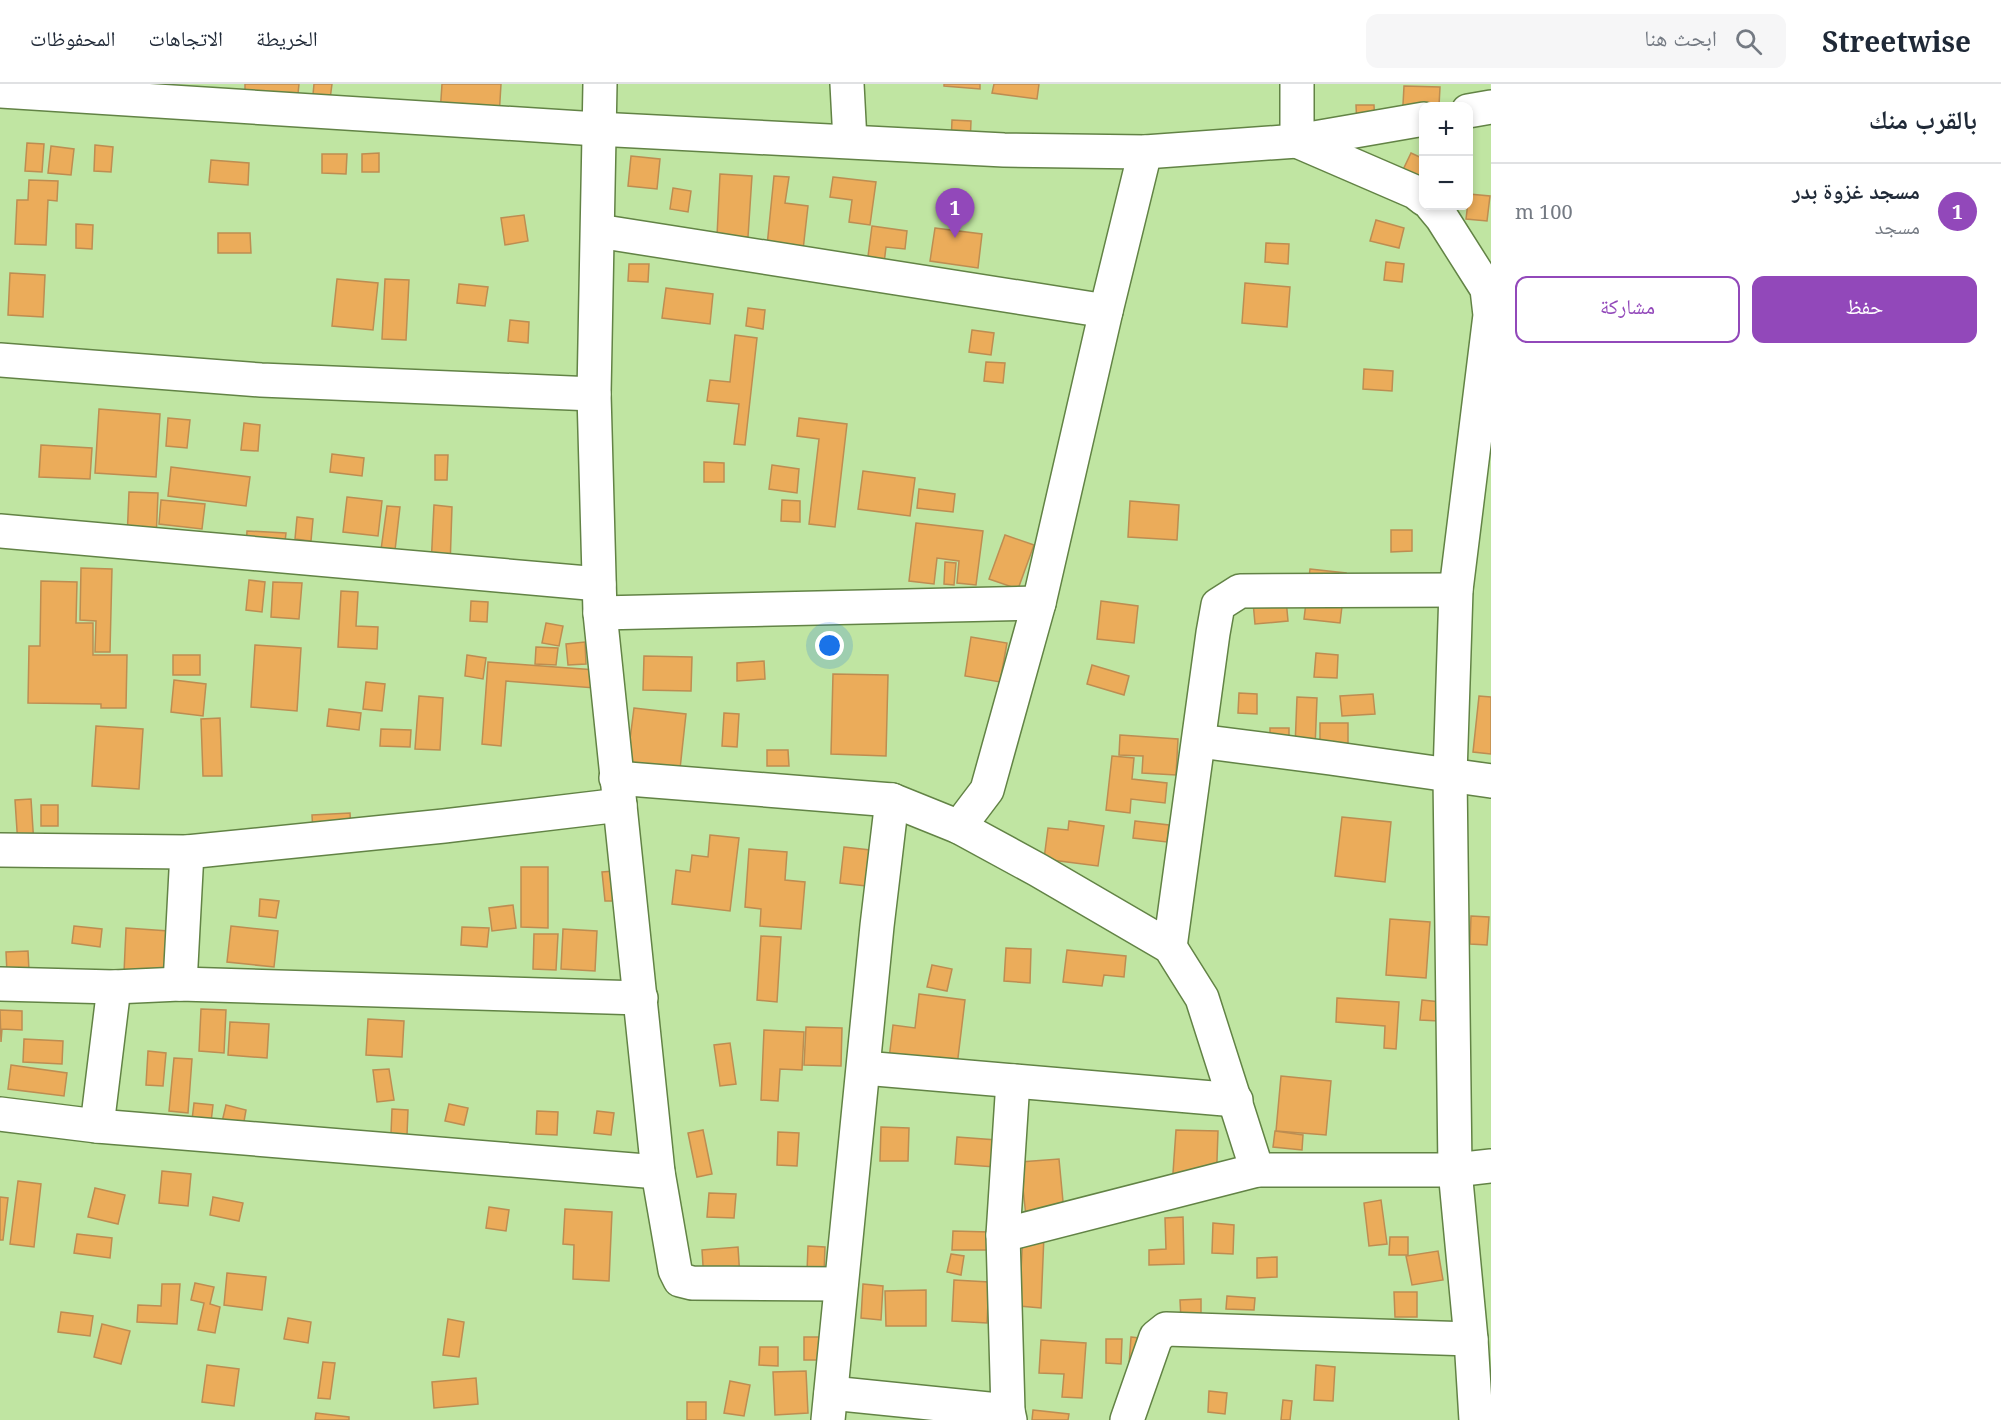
<!DOCTYPE html>
<html lang="ar">
<head>
<meta charset="utf-8">
<style>
	:root { --surface:#fff; --page:#f6f6f7; --text:#1f2937; --muted:#747a83; --line:#e0e1e3; --accent:#9248ba }
	body { margin:0; font-family:"Noto Serif","Noto Naskh Arabic",serif; background:var(--page); color:var(--text); direction:rtl }
	.controls { position:absolute; right:18px; top:18px; display:grid; overflow:hidden; border-radius:12px; box-shadow:0 3px 9px #0003 }
	.controls button { width:54px; height:54px; display:grid; place-items:center; padding:0; border:0; border-bottom:2px solid var(--line); background:var(--surface); color:var(--text); font:30px sans-serif }
	.you { position:absolute; left:830px; top:562px; width:21px; height:21px; margin:-15px; border:4px solid #fff; border-radius:50%; background:#1a73e8; box-shadow:0 0 0 9px #1a73e833 }
	.badge { display:grid; place-items:center; width:39px; height:39px; border-radius:50%; background:var(--accent); color:#fff; font-size:20px; font-weight:700 }
	.pin { position:absolute; translate:-50% -50px; filter:drop-shadow(0 2px 3px #0008) }
	.pin::after { content:''; position:absolute; top:32px; width:21px; height:18px; background:inherit; clip-path:polygon(0 0,100% 0,50% 100%) }
	.list { margin:0; padding:0; list-style:none }
	h2 { display:flex; justify-content:space-between; align-items:center; height:78px; margin:0; padding:0 24px; font-size:26px }
	h2 small { font-size:20px; font-weight:400; color:var(--muted) }
	.list li { display:grid; grid-template-columns:39px 1fr auto; gap:18px; align-items:center; box-sizing:border-box; height:96px; padding:0 24px; border-top:2px solid var(--line) }
	.list b { display:block; font-size:22px; white-space:nowrap }
	.list p { margin:0; font-size:20px; white-space:nowrap; color:var(--muted) }
	.list em { font-size:20px; font-style:normal; color:var(--muted) }
	.actions { display:flex; gap:12px; padding:18px 24px }
	.actions a { flex:1; padding:14px 0; border:2px solid var(--accent); border-radius:12px; text-align:center; font-size:21px; color:var(--accent) }
	.actions .main { background:var(--accent); color:#fff }
	.icon { flex:none; width:33px; height:33px; fill:none; stroke:currentColor; stroke-width:2; stroke-linecap:round; stroke-linejoin:round }
	.map { position:relative; flex:none; width:1491px; height:1336px; overflow:hidden; direction:ltr }
	header { display:flex; align-items:center; gap:36px; box-sizing:border-box; height:84px; padding:0 30px; background:var(--surface); border-bottom:2px solid var(--line) }
	header strong { font-size:28px }
	nav { display:flex; gap:33px; margin-inline-start:auto; font-size:21px }
	.search { width:420px; height:54px; background:var(--page); display:flex; align-items:center; gap:15px; box-sizing:border-box; padding:0 21px; border-radius:12px; color:var(--muted); font-size:22px }
	main { display:flex }
	aside { flex:1; background:var(--surface) }
	.map>svg:first-child { display:block }
</style>
</head>
<body>
<header>
<strong>Streetwise</strong>
<div class="search"><svg class="icon" aria-label="search" viewBox="0 0 24 24"><circle cx="10" cy="10" r="6"/><path d="M15 15l6 6"/></svg>ابحث هنا</div>
<nav><a>الخريطة</a><a>الاتجاهات</a><a>المحفوظات</a></nav>
</header>
<main>
<aside>
<h2>بالقرب منك<small></small></h2>
<ul class="list">
<li><span class="badge">1</span><div><b>مسجد غزوة بدر</b><p>مسجد</p></div><em>100 m</em></li>
</ul>
<div class="actions"><a class="main">حفظ</a><a>مشاركة</a></div>
</aside>
<div class="map">
<svg width="1491" height="1336" viewBox="0 0 1491 1336">
	<rect width="100%" height="100%" fill="#c0e5a2"/>
	<g fill="#ebac5a" stroke="#bd8d51" stroke-width="1.5">
		<path d="M245 0H299L297 19 264 8 245 6Z"/>
		<path d="M314 0H332L329 23 312 21Z"/>
		<path d="M442 0H501L499 33 440 30Z"/>
		<path d="M944 0H980V5L944 2Z"/>
		<path d="M994 0H1039L1037 15 992 9Z"/>
		<path d="M1404 2 1440 3 1439 22H1424L1402 39Z"/>
		<path d="M1356 21H1374L1375 43H1357Z"/>
		<path d="M952 36 971 37 970 61 951 60Z"/>
		<path d="M27 59 44 60 42 88 25 87Z"/>
		<path d="M95 61 113 63 111 88 94 87Z"/>
		<path d="M51 62 74 65 71 91 48 89Z"/>
		<path d="M379 69V88H362V70Z"/>
		<path d="M1411 69 1424 75V89L1420 97 1402 88Z"/>
		<path d="M322 70H347L346 90 322 89Z"/>
		<path d="M631 72 660 75 657 105 628 102Z"/>
		<path d="M211 76 249 79 248 101 209 98Z"/>
		<path d="M720 90 752 92 748 153 717 152Z"/>
		<path d="M774 92 789 93 785 119 808 122 803 166 767 162Z"/>
		<path d="M833 93 876 98 870 141 849 138 852 116 830 113Z"/>
		<path d="M29 96 58 97 57 117 48 116 46 161 15 160 17 116H28Z"/>
		<path d="M673 104 691 107 688 128 670 125Z"/>
		<path d="M1469 110 1490 112 1487 137 1466 135Z"/>
		<path d="M524 131 528 157 505 161 501 134Z"/>
		<path d="M1376 136 1404 144 1399 164 1370 157Z"/>
		<path d="M76 140 93 141 92 165 76 164Z"/>
		<path d="M872 142 907 147 905 165 886 163 882 196 865 195Z"/>
		<path d="M935 144 982 150 978 184 930 177Z"/>
		<path d="M218 149H250L251 169H218Z"/>
		<path d="M1266 159 1289 160 1288 180 1265 178Z"/>
		<path d="M1386 178 1404 180 1402 198 1384 196Z"/>
		<path d="M629 180H649L648 198 628 197Z"/>
		<path d="M10 189 45 191 43 233 8 231Z"/>
		<path d="M337 195 378 199 373 246 332 242Z"/>
		<path d="M385 195 409 196 406 256 382 255Z"/>
		<path d="M1245 199 1290 203 1287 243 1242 239Z"/>
		<path d="M459 200 488 203 485 222 457 219Z"/>
		<path d="M666 204 713 210 710 240 662 234Z"/>
		<path d="M748 224 765 226 763 245 746 242Z"/>
		<path d="M510 236 529 238 528 259 508 257Z"/>
		<path d="M972 246 994 249 991 271 969 268Z"/>
		<path d="M735 251 757 254 745 361 734 360 739 320 707 317 710 296 730 298Z"/>
		<path d="M986 278 1005 279 1003 299 984 297Z"/>
		<path d="M1364 285 1393 287 1392 307 1363 305Z"/>
		<path d="M99 325 160 330 156 393 95 389Z"/>
		<path d="M168 334 190 336 187 364 166 362Z"/>
		<path d="M799 334 847 340 835 443 809 440 819 355 797 352Z"/>
		<path d="M244 339 260 341 258 367 241 366Z"/>
		<path d="M41 361 92 364 90 395 39 393Z"/>
		<path d="M332 370 364 374 362 392 330 388Z"/>
		<path d="M435 371H448L447 396H435Z"/>
		<path d="M704 378 724 379V398H704Z"/>
		<path d="M772 381 799 385 797 409 769 405Z"/>
		<path d="M171 383 250 393 246 422 168 412Z"/>
		<path d="M863 387 915 394 910 432 858 425Z"/>
		<path d="M919 405 955 410 953 428 917 424Z"/>
		<path d="M129 408 158 409 156 456 127 455Z"/>
		<path d="M347 413 382 417 378 452 343 448Z"/>
		<path d="M161 416 205 420 202 445 159 440Z"/>
		<path d="M782 416 800 417V438L781 437Z"/>
		<path d="M1130 417 1179 421 1177 456 1128 453Z"/>
		<path d="M434 421 452 423 450 483 431 482Z"/>
		<path d="M387 422 400 423 394 475 380 473Z"/>
		<path d="M297 433 313 435 311 457 295 455Z"/>
		<path d="M916 439 983 447 976 501 957 499 959 477 937 474 934 500 909 497Z"/>
		<path d="M1391 446H1412V467L1391 468Z"/>
		<path d="M247 447 286 449 284 467 246 465Z"/>
		<path d="M1005 451 1034 461 1018 505 989 495Z"/>
		<path d="M945 478 956 479 954 501 944 500Z"/>
		<path d="M81 484 112 485 110 568H95L96 537 80 536Z"/>
		<path d="M1310 485 1346 489 1340 539 1304 535Z"/>
		<path d="M249 496 265 498 262 528 246 526Z"/>
		<path d="M41 497 77 498 76 539H93V571H127L126 624H101V620L28 619 29 562H40Z"/>
		<path d="M273 498 302 499 299 535 271 533Z"/>
		<path d="M341 507 358 508 356 542 378 543 377 565 338 563Z"/>
		<path d="M1286 515 1288 537 1255 540 1253 518Z"/>
		<path d="M471 517 488 518 487 538 470 537Z"/>
		<path d="M1101 517 1138 522 1134 559 1097 555Z"/>
		<path d="M546 539 563 542 559 562 542 559Z"/>
		<path d="M971 553 1007 559 1000 598 965 592Z"/>
		<path d="M585 558 586 580 568 581 566 560Z"/>
		<path d="M255 561 301 564 297 627 251 623Z"/>
		<path d="M536 563 558 564 556 581 535 580Z"/>
		<path d="M1316 569 1338 571 1337 594 1314 593Z"/>
		<rect x="173" y="571" width="27" height="20"/>
		<path d="M467 571 486 574 483 595 465 592Z"/>
		<path d="M644 572 692 573 691 607 643 606Z"/>
		<path d="M764 577 765 595 737 597V579Z"/>
		<path d="M488 578 596 586 595 604 506 597 501 662 482 660Z"/>
		<path d="M1092 581 1129 592 1124 611 1087 600Z"/>
		<path d="M833 590 888 591 886 672 831 670Z"/>
		<path d="M174 596 206 600 203 632 171 628Z"/>
		<path d="M366 598 385 600 382 627 363 625Z"/>
		<path d="M1239 609 1257 610V630L1238 629Z"/>
		<path d="M1373 610 1375 630 1342 632 1340 612Z"/>
		<path d="M419 612 443 614 440 666 415 665Z"/>
		<path d="M1479 612 1491 613V670L1473 668Z"/>
		<path d="M1297 613 1317 614 1315 664 1295 663Z"/>
		<path d="M634 624 686 630 680 685 627 679Z"/>
		<path d="M329 625 361 629 359 646 327 642Z"/>
		<path d="M724 629 739 630 737 663 722 662Z"/>
		<path d="M220 634 222 692H203L201 635Z"/>
		<path d="M1320 639H1348V659L1320 660Z"/>
		<path d="M96 642 143 645 139 705 92 702Z"/>
		<rect x="1270" y="644" width="19" height="21"/>
		<path d="M381 645 411 646 410 663 380 662Z"/>
		<path d="M1120 651 1178 655 1176 691 1142 689 1143 672 1119 671Z"/>
		<path d="M767 666H788L789 682H767Z"/>
		<path d="M1112 672 1134 674 1132 695 1167 699 1165 719 1131 715 1130 729 1106 726Z"/>
		<path d="M31 715 34 761 18 762 15 716Z"/>
		<rect x="41" y="721" width="17" height="21"/>
		<path d="M350 729 351 747 313 749 312 731Z"/>
		<path d="M1342 733 1391 738 1385 798 1335 792Z"/>
		<path d="M1069 737 1104 742 1098 782 1044 775 1048 744 1068 746Z"/>
		<path d="M1135 737 1169 741 1167 758 1133 754Z"/>
		<path d="M710 751 739 754 730 827 672 820 676 786 690 788 692 771 708 773Z"/>
		<path d="M844 763 879 767 875 803 840 799Z"/>
		<path d="M749 765 787 768 785 796 805 798 801 845 760 842 761 825 745 823Z"/>
		<path d="M521 783H548V844L521 843Z"/>
		<path d="M614 787 616 817H605L602 788Z"/>
		<path d="M260 815 279 817 276 834 259 832Z"/>
		<path d="M513 821 516 844 492 847 489 824Z"/>
		<path d="M1471 832 1489 833 1487 861 1470 860Z"/>
		<path d="M1390 835 1430 838 1426 894 1386 891Z"/>
		<path d="M74 842 102 845 100 863 72 859Z"/>
		<path d="M231 842 278 847 274 883 227 878Z"/>
		<path d="M462 843 489 844 487 863 461 861Z"/>
		<path d="M126 844 183 848 180 892 124 889Z"/>
		<path d="M563 845 597 847 595 887 561 885Z"/>
		<path d="M534 850H558L556 886 533 885Z"/>
		<path d="M761 852 781 853 777 918 757 916Z"/>
		<path d="M1006 864 1031 865 1030 899 1004 897Z"/>
		<path d="M1067 866 1126 872 1124 893 1104 891 1102 902 1063 898Z"/>
		<path d="M28 867 29 887 7 889 6 868Z"/>
		<path d="M932 881 952 885 947 907 927 903Z"/>
		<path d="M919 910 965 916 957 982 889 975 893 941 915 944Z"/>
		<path d="M1337 914 1399 918 1396 965 1384 964 1385 942 1336 938Z"/>
		<path d="M1422 916 1441 918 1439 937 1420 936Z"/>
		<path d="M201 925 226 926 224 969 199 967Z"/>
		<path d="M0 926 22 927V946L2 945 1 958Z"/>
		<path d="M368 935 404 937 402 973 366 971Z"/>
		<path d="M230 938 269 940 267 974 228 971Z"/>
		<path d="M806 943 842 944 841 982 804 981Z"/>
		<path d="M764 946 804 948 802 986 780 985 778 1017 761 1016Z"/>
		<path d="M24 955 63 957 62 980 23 978Z"/>
		<path d="M730 959 736 1000 720 1002 714 961Z"/>
		<path d="M148 967 166 969 163 1002 146 1001Z"/>
		<path d="M174 974 192 975 188 1029 169 1027Z"/>
		<path d="M11 981 67 989 64 1012 8 1005Z"/>
		<path d="M389 985 394 1016 377 1018 373 986Z"/>
		<path d="M1281 992 1331 997 1326 1051 1276 1047Z"/>
		<path d="M194 1019 213 1021 211 1038 192 1036Z"/>
		<path d="M449 1020 468 1024 464 1041 445 1037Z"/>
		<path d="M226 1021 246 1026 243 1043 222 1038Z"/>
		<path d="M392 1025 408 1026 407 1051 391 1050Z"/>
		<path d="M537 1027 558 1028 557 1051 536 1050Z"/>
		<path d="M597 1027 614 1029 611 1051 594 1049Z"/>
		<path d="M881 1043 909 1044 908 1077H880Z"/>
		<path d="M703 1046 712 1090 697 1093 688 1049Z"/>
		<path d="M1176 1046 1218 1047 1216 1105 1172 1103Z"/>
		<path d="M1275 1047 1303 1051 1302 1066 1273 1063Z"/>
		<path d="M778 1048 799 1049 797 1082 777 1081Z"/>
		<path d="M957 1053 997 1056 995 1083 955 1080Z"/>
		<path d="M1059 1075 1064 1128 1026 1132 1020 1078Z"/>
		<path d="M162 1087 191 1090 188 1122 159 1119Z"/>
		<path d="M18 1097 41 1100 34 1163 10 1160Z"/>
		<path d="M95 1104 125 1111 118 1140 88 1133Z"/>
		<path d="M709 1109 736 1110 734 1134 707 1133Z"/>
		<path d="M0 1113 8 1114 3 1156H0Z"/>
		<path d="M213 1113 243 1119 239 1137 210 1131Z"/>
		<path d="M1381 1116 1387 1160 1369 1162 1364 1119Z"/>
		<path d="M489 1123 509 1126 506 1147 486 1144Z"/>
		<path d="M565 1125 612 1128 609 1197 573 1195 574 1161 563 1160Z"/>
		<path d="M1183 1133 1184 1180 1149 1181V1166L1166 1165 1165 1134Z"/>
		<path d="M1213 1139 1234 1141 1233 1170 1212 1169Z"/>
		<path d="M953 1147 989 1148V1166H952Z"/>
		<path d="M77 1150 112 1154 110 1174 74 1169Z"/>
		<path d="M1023 1151H1044L1041 1224 1019 1222Z"/>
		<path d="M1390 1153H1408V1171H1389Z"/>
		<path d="M808 1162 825 1163 824 1189 807 1188Z"/>
		<path d="M738 1163 740 1194 704 1197 702 1166Z"/>
		<path d="M1438 1167 1443 1196 1412 1201 1406 1172Z"/>
		<path d="M951 1170 964 1172 961 1191 947 1188Z"/>
		<path d="M1277 1173V1193L1257 1194V1174Z"/>
		<path d="M227 1189 266 1193 262 1226 224 1221Z"/>
		<path d="M954 1196 989 1198 987 1239 952 1237Z"/>
		<path d="M195 1199 214 1203 210 1220 220 1223 215 1249 198 1246 204 1219 191 1216Z"/>
		<path d="M162 1200H180L177 1240 137 1238 138 1221 161 1222Z"/>
		<path d="M863 1200 883 1202 881 1236 861 1234Z"/>
		<path d="M926 1206V1242H886L885 1207Z"/>
		<path d="M1394 1208H1417V1233H1395Z"/>
		<path d="M1227 1212 1255 1214 1254 1226 1226 1225Z"/>
		<path d="M1201 1215V1235L1181 1236 1180 1216Z"/>
		<path d="M61 1228 93 1232 90 1252 58 1248Z"/>
		<path d="M288 1234 311 1238 308 1259 284 1255Z"/>
		<path d="M448 1235 464 1238 459 1273 443 1271Z"/>
		<path d="M102 1240 130 1247 121 1280 94 1273Z"/>
		<path d="M804 1253H837L838 1276H804Z"/>
		<path d="M1131 1253 1150 1255 1129 1281Z"/>
		<path d="M1106 1255H1122L1121 1280 1106 1279Z"/>
		<path d="M1041 1256 1086 1259 1082 1314 1062 1313 1064 1290 1039 1289Z"/>
		<path d="M760 1263H778V1282L759 1281Z"/>
		<path d="M323 1278 335 1279 330 1315 318 1314Z"/>
		<path d="M207 1281 239 1285 234 1322 202 1318Z"/>
		<path d="M1316 1281 1335 1283 1333 1317 1314 1316Z"/>
		<path d="M806 1287 808 1329 775 1331 773 1288Z"/>
		<path d="M476 1294 478 1320 434 1324 432 1298Z"/>
		<path d="M730 1297 750 1301 744 1332 724 1329Z"/>
		<path d="M1209 1307 1227 1309 1225 1330 1208 1328Z"/>
		<path d="M1283 1316 1292 1317 1290 1336H1281Z"/>
		<rect x="687" y="1318" width="19" height="18"/>
		<path d="M1033 1326 1069 1330 1068 1336H1032Z"/>
		<path d="M316 1329 349 1333V1336H315Z"/>
	</g>
	<g fill="none" stroke-linecap="round" stroke-linejoin="round">
		<g stroke="#628345" stroke-width="36">
			<g id="minor">
				<path d="M600 0 594 310 600 529 658 1088 675 1186 680 1196 692 1199 841 1200"/>
				<path d="M847 0 850 57"/>
				<path d="M1297 0V57L1415 108 1424 115"/>
				<path d="M0 7 597 45 1004 66 1145 68 1297 57 1424 35"/>
				<path d="M1468 27 1491 23"/>
				<path d="M1432 122 1442 134 1487 205 1490 231 1456 506 1450 691 1455 1086 1471 1255 1476 1336"/>
				<path d="M598 147 1106 227"/>
				<path d="M0 276 261 296 594 310"/>
				<path d="M0 447 599 500"/>
				<path d="M600 529 1039 519"/>
				<path d="M1199 657 1330 674 1491 697"/>
				<path d="M616 694 892 716 959 743 1038 786 1170 863 1202 914 1257 1086H1455L1491 1082"/>
				<path d="M959 743 987 706 1039 519 1106 227 1145 68"/>
				<path d="M0 766 187 768 444 742 620 721"/>
				<path d="M1170 863 1213 549 1218 521 1240 507 1456 506"/>
				<path d="M0 900 114 903 180 900 641 914"/>
				<path d="M180 900 187 768"/>
				<path d="M864 984 1236 1016"/>
				<path d="M0 1030 97 1042 658 1088"/>
				<path d="M97 1042 114 903"/>
				<path d="M1003 1151 1257 1086"/>
				<path d="M831 1309 1008 1327"/>
				<path d="M828 1336 877 842 892 716"/>
				<path d="M1010 1336 1008 1327 1003 1151 1013 997"/>
				<path d="M1127 1336 1156 1253 1166 1245 1471 1255"/>
			</g>
		</g>
		<use href="#minor" stroke="#fff" stroke-width="33"/>
	</g>
</svg>
<div class="controls">
<button>+</button>
<button>−</button>
</div>
<div class="you"></div>
<div class="pin badge" style="left:955px;top:154px">1</div>
</div>
</main>
</body>
</html>
